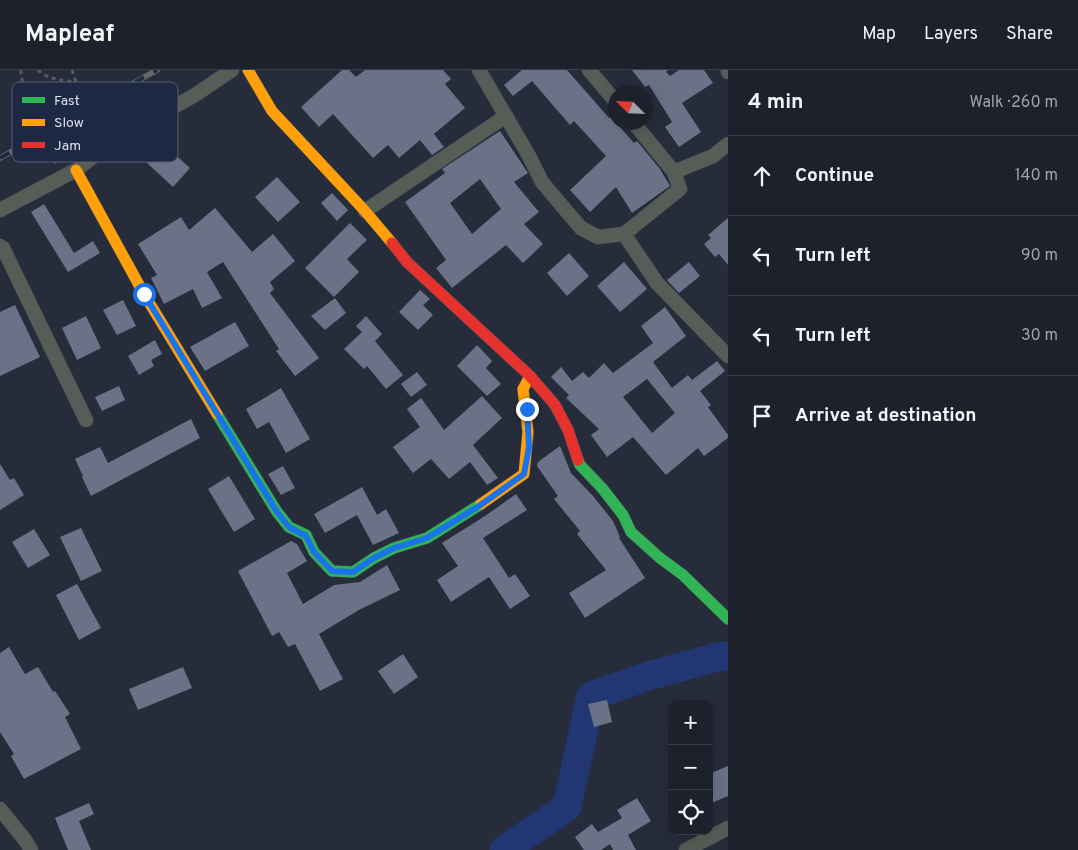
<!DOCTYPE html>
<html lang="en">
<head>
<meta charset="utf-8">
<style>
	:root { --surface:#1c212c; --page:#252934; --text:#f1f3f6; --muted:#a0a3a9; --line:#3a3e48 }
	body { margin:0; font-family:Overpass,sans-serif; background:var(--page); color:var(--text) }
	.controls { position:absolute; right:15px; bottom:15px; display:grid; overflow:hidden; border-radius:10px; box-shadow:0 5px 20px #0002 }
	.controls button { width:45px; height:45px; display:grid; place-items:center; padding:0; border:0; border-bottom:1px solid var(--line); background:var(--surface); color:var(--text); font:25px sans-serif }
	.compass { position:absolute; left:608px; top:15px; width:45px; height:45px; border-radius:50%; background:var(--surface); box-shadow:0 5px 20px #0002; rotate:294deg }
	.stop { position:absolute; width:15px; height:15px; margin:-11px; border:4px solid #1a73e8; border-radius:50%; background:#fff }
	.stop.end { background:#1a73e8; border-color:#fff; box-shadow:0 1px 5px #0008 }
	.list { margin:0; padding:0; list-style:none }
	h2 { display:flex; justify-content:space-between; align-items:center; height:65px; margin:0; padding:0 20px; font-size:21px }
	h2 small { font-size:16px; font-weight:400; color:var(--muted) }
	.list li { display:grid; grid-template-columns:32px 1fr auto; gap:15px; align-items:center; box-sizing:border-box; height:80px; padding:0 20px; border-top:1px solid var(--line) }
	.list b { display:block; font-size:19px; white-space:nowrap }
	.list em { font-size:16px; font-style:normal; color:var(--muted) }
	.icon { flex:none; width:28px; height:28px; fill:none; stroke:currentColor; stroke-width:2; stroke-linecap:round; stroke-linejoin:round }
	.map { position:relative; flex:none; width:728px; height:780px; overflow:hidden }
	header { display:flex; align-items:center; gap:30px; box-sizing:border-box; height:70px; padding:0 25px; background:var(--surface); border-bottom:1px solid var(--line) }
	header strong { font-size:24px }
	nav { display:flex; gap:28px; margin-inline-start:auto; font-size:18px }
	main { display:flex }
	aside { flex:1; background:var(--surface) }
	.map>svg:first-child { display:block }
</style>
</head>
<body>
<header>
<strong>Mapleaf</strong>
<nav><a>Map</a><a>Layers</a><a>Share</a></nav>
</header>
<main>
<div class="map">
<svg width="728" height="780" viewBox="0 0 728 780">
	<rect width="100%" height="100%" fill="#262c3a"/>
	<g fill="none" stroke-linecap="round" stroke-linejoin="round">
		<path stroke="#213673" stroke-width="29" d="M504 780 567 737 591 626 648 606 721 586 728 587"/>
	</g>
	<g fill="#6a7287" fill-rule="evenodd">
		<path d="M342 0H349L356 7 365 0H443L451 9 445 14 465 38 434 64 444 77 432 85 420 70 399 88 388 75 373 88 333 44 319 57 301 37Z"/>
		<path d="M522 0H567L609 48 611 47 634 73 637 71 660 99 670 116 632 143 616 117 590 142 570 120 606 86 574 51 570 55 532 11 513 26 504 15Z"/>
		<path d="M632 0H668L666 2 670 6 679 0H704L713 13 682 33 701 62 679 77 665 57 672 52 649 15 645 17Z"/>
		<path d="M500 61 528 103 514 112 539 142 524 154 543 174 523 193 506 175 452 218 436 198 446 190 405 132 445 103 442 99ZM480 109 501 139 472 164 450 133Z"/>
		<path d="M161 72 190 98 173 117 144 90Z"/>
		<path d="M277 107 300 132 278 152 255 127Z"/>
		<path d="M332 123 348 140 337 151 321 133Z"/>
		<path d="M44 134 74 183 93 171 100 183 68 202 31 142Z"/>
		<path d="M215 138 252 182 273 164 295 191 270 212 274 219 270 223 319 288 295 306 276 281 279 279 223 192 207 202 222 228 202 238 193 219 164 234 151 208 157 205 138 174 181 147 189 160Z"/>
		<path d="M728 148V195L719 184 715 187 704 174 711 168 708 165Z"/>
		<path d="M350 153 367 170 347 189 359 202 334 227 305 198Z"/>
		<path d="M569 183 589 206 567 226 547 203Z"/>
		<path d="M624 192 647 219 620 242 597 216Z"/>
		<path d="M689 192 700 206 679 223 667 210Z"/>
		<path d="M420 220 430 229 423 235 433 245 418 260 399 242Z"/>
		<path d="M335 228 346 243 325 260 311 246Z"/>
		<path d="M123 230 136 256 117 265 103 240Z"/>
		<path d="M15 235 40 287 0 306V242Z"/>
		<path d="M665 237 686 266 653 292 672 318 688 305 692 310 717 291 725 301 700 321 711 335 708 337 728 365V368L704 386 698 378 666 405 633 367 607 387 591 365 599 359 566 328 569 325 551 307 561 297 572 311 583 302 589 308 604 293 613 303 653 273 641 256ZM647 309 675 343 652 363 623 327Z"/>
		<path d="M86 246 101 278 77 290 62 258Z"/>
		<path d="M366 246 382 264 375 271 403 305 386 319 367 296 364 299 344 279 362 262 356 256Z"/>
		<path d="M235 252 249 276 205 301 190 277Z"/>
		<path d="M155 270 162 284 151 290 154 296 139 305 128 286Z"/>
		<path d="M477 275 492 291 486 298 501 314 487 326 457 296Z"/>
		<path d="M417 302 427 315 411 327 401 314Z"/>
		<path d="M119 316 125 330 102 341 95 327Z"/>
		<path d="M281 318 310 369 286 383 269 352 257 359 246 339Z"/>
		<path d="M482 326 502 348 473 375 498 408 487 415 470 392 449 409 431 389 413 403 393 377 420 357 407 339 421 328 444 360Z"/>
		<path d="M191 349 200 368 91 426 82 407 83 406 75 389 100 377 108 393Z"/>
		<path d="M560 376 571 403 593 426 613 451 620 467 619 468 645 508 585 548 569 523 606 500 577 464 580 461 554 429 558 426 537 396 538 392Z"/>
		<path d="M0 394 10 410 14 408 24 425 0 440Z"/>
		<path d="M283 396 295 418 281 425 268 404Z"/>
		<path d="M229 406 255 449 234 462 208 419Z"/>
		<path d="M362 417 377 445 386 439 399 463 373 475 357 445 325 463 314 444Z"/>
		<path d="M516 424 527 440 483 468 509 508 515 504 530 526 510 539 489 507 451 532 437 510 458 496 442 473 485 446Z"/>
		<path d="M81 458 102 501 81 511 60 467Z"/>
		<path d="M34 459 50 485 28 498 12 472Z"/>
		<path d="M291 471 297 474 307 491 287 503 303 534 334 515 360 512 387 495 400 520 359 540 319 564 343 609 320 621 295 574 288 577 279 562 272 566 238 501Z"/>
		<path d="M77 514 101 558 79 570 56 525Z"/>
		<path d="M9 577 25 604 38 597 53 622 55 621 70 644 65 647 81 679 24 709 11 686 14 684 0 662V583Z"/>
		<path d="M403 584 418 607 394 624 378 601Z"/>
		<path d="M183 597 192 618 138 640 129 619Z"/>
		<path d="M607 630 612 652 594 657 588 634Z"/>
		<path d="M728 696V726L709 734V704Z"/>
		<path d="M637 728 651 751 628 765 636 780H613L610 774 601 780H584L575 767 592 754 598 762 622 748 617 740Z"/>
		<path d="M89 733 94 744 79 751 91 780H68L55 748Z"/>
	</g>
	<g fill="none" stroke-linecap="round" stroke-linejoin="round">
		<g stroke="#444a56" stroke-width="15">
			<g id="street">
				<path d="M479 0 529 86 542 112 563 137 581 158 598 167 624 164 657 213 728 286"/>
				<path d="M589 0 616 32"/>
				<path d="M728 0V2"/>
				<path d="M633 52 674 102 713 86 728 74"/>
				<path d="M0 140 76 100 112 72 195 25 232 0"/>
				<path d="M365 141 506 46"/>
				<path d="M624 164 680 119 674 102"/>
				<path d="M0 176 3 178 86 350"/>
				<path d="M0 739 25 770 31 780"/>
				<path d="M686 780 728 758"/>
			</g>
		</g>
		<g stroke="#444a56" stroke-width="12">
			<g id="fast">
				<path d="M217 344 277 442 289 457 306 465 314 482 332 501 353 502 374 488 394 478 427 468 481 434"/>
				<path d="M578 390 580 395 602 418 623 445 631 462 660 488 683 505 728 549"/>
			</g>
		</g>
		<g stroke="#444a56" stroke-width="12">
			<g id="slow">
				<path d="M248 0 272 41 365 141 392 173"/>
				<path d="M76 100 144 224 217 344"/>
				<path d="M481 434 524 404 528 362 523 319 530 306"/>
			</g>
		</g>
		<g stroke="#444a56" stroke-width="12">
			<path id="jam" d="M392 173 407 192 530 306 555 335 568 360 578 390"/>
		</g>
		<g stroke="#575d5d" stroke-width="3" stroke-dasharray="4 4" stroke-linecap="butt">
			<path d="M21 0C20 19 47 75 56 94"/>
			<path d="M38 0C49 10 61 10 75 12"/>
			<path d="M72 0C79 23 90 42 104 62"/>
		</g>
		<use href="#street" stroke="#565d57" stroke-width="14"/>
		<use href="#fast" stroke="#30b455" stroke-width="11"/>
		<use href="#slow" stroke="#ff9f0a" stroke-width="11"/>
		<use href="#jam" stroke="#e5322d" stroke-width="11"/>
		<g stroke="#62686b" stroke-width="5.5">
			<path id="rail" d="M0 88 157 0"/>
		</g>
		<use href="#rail" stroke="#1e2842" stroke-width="4" stroke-dasharray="11" stroke-linecap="butt"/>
	</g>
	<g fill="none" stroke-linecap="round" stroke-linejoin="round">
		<path stroke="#1a73e8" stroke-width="6" d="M144 224 277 442 289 457 306 466 314 482 332 501 353 502 374 488 394 478 427 468 479 436 524 404 529 377 527 339"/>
	</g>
	<rect x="12" y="12" width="166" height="80" rx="8" fill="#1e2842" stroke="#565f77" stroke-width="1"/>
	<rect x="22" y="27" width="23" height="6" fill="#30b455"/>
	<rect x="22" y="49" width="23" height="7" fill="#ff9f0a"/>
	<rect x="22" y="72" width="23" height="6" fill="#e5322d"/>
	<g font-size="14" fill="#d9e0f1">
		<text x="54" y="35">Fast</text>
		<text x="54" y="57">Slow</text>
		<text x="54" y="80">Jam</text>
	</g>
</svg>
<div class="controls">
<button>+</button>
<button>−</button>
<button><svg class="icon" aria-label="locate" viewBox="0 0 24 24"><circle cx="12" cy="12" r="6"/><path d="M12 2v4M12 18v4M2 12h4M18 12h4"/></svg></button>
</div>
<svg class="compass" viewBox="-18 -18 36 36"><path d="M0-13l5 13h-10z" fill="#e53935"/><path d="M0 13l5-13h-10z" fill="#a0a3a9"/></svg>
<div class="stop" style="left:144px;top:224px"></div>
<div class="stop end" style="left:527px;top:339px"></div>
</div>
<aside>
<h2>4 min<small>Walk · 260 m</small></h2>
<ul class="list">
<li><svg class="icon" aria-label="ahead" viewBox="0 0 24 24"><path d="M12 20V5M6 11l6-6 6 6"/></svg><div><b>Continue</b></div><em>140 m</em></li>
<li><svg class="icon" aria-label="left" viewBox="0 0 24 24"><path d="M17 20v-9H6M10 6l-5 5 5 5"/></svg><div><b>Turn left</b></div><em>90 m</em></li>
<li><svg class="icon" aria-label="left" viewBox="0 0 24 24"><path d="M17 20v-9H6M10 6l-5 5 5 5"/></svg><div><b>Turn left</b></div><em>30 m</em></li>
<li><svg class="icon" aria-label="arrive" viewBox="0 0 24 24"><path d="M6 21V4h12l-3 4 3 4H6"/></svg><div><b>Arrive at destination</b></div></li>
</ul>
</aside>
</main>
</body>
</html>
